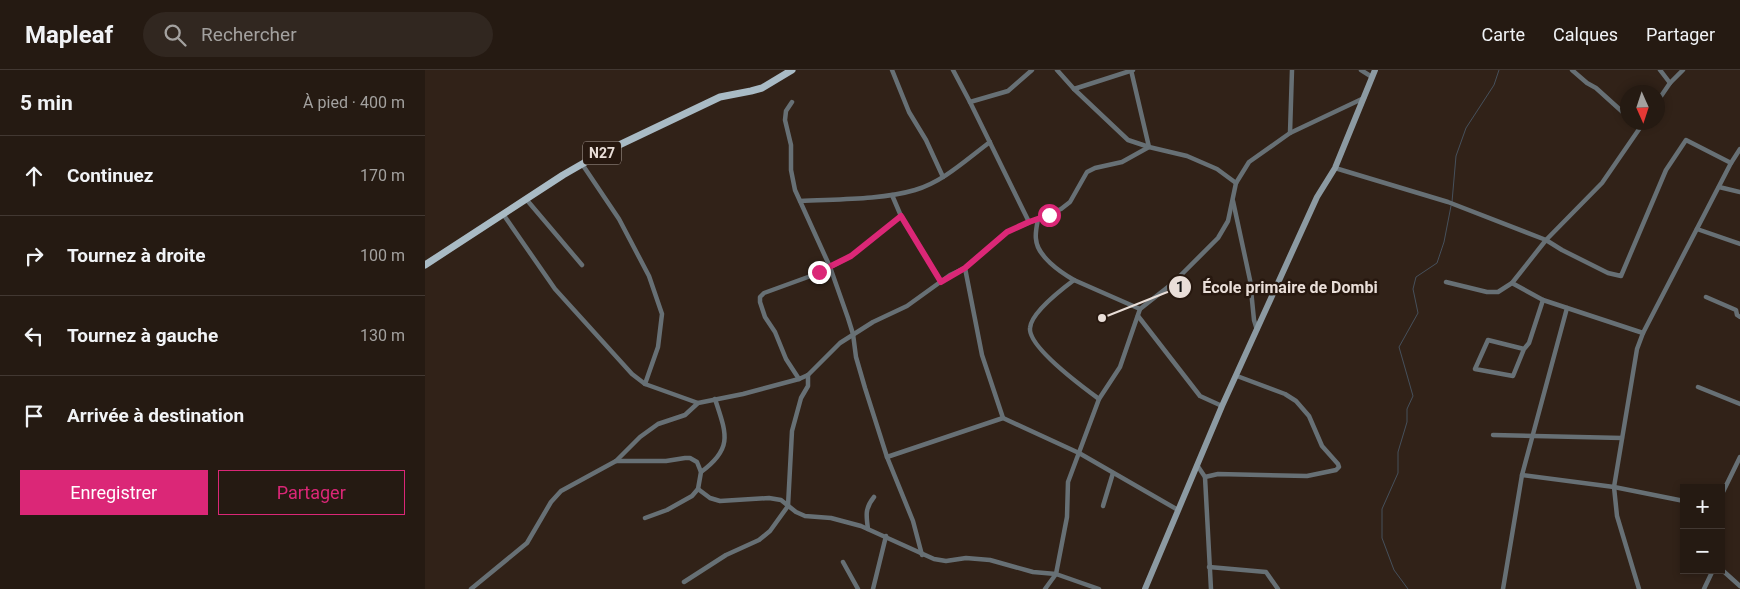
<!DOCTYPE html>
<html lang="fr">
<head>
<meta charset="utf-8">
<style>
	:root { --surface:#251a12; --page:#312720; --text:#f1f3f6; --muted:#a3a19f; --line:#423832; --accent:#db2777 }
	body { margin:0; font-family:Roboto,sans-serif; background:var(--page); color:var(--text) }
	.controls { position:absolute; right:15px; bottom:15px; display:grid; overflow:hidden; border-radius:0px; box-shadow:0 2px 8px #0003 }
	.controls button { width:45px; height:45px; display:grid; place-items:center; padding:0; border:0; border-bottom:1px solid var(--line); background:var(--surface); color:var(--text); font:25px sans-serif }
	.compass { position:absolute; left:1195px; top:15px; width:45px; height:45px; border-radius:50%; background:var(--surface); box-shadow:0 2px 8px #0003; rotate:177deg }
	.stop { position:absolute; width:15px; height:15px; margin:-11px; border:4px solid #db2777; border-radius:50%; background:#fff }
	.stop.end { background:#db2777; border-color:#fff; box-shadow:0 1px 5px #0008 }
	.list { margin:0; padding:0; list-style:none }
	h2 { display:flex; justify-content:space-between; align-items:center; height:65px; margin:0; padding:0 20px; font-size:21px }
	h2 small { font-size:16px; font-weight:400; color:var(--muted) }
	.list li { display:grid; grid-template-columns:32px 1fr auto; gap:15px; align-items:center; box-sizing:border-box; height:80px; padding:0 20px; border-top:1px solid var(--line) }
	.list b { display:block; font-size:19px; white-space:nowrap }
	.list em { font-size:16px; font-style:normal; color:var(--muted) }
	.actions { display:flex; gap:10px; padding:15px 20px }
	.actions a { flex:1; padding:11px 0; border:1px solid var(--accent); border-radius:0px; text-align:center; font-size:18px; color:var(--accent) }
	.actions .main { background:var(--accent); color:#fff }
	.icon { flex:none; width:28px; height:28px; fill:none; stroke:currentColor; stroke-width:2; stroke-linecap:round; stroke-linejoin:round }
	.map { position:relative; flex:none; width:1315px; height:519px; overflow:hidden }
	header { display:flex; align-items:center; gap:30px; box-sizing:border-box; height:70px; padding:0 25px; background:var(--surface); border-bottom:1px solid var(--line) }
	header strong { font-size:24px }
	nav { display:flex; gap:28px; margin-inline-start:auto; font-size:18px }
	.search { width:350px; height:45px; background:var(--page); display:flex; align-items:center; gap:12px; box-sizing:border-box; padding:0 18px; border-radius:28px; color:var(--muted); font-size:19px }
	main { display:flex }
	aside { flex:1; background:var(--surface) }
	.map>svg:first-child { display:block }
</style>
</head>
<body>
<header>
<strong>Mapleaf</strong>
<div class="search"><svg class="icon" aria-label="search" viewBox="0 0 24 24"><circle cx="10" cy="10" r="6"/><path d="M15 15l6 6"/></svg>Rechercher</div>
<nav><a>Carte</a><a>Calques</a><a>Partager</a></nav>
</header>
<main>
<aside>
<h2>5 min<small>À pied · 400 m</small></h2>
<ul class="list">
<li><svg class="icon" aria-label="ahead" viewBox="0 0 24 24"><path d="M12 20V5M6 11l6-6 6 6"/></svg><div><b>Continuez</b></div><em>170 m</em></li>
<li><svg class="icon" aria-label="right" viewBox="0 0 24 24"><path d="M7 20v-9h11M14 6l5 5-5 5"/></svg><div><b>Tournez à droite</b></div><em>100 m</em></li>
<li><svg class="icon" aria-label="left" viewBox="0 0 24 24"><path d="M17 20v-9H6M10 6l-5 5 5 5"/></svg><div><b>Tournez à gauche</b></div><em>130 m</em></li>
<li><svg class="icon" aria-label="arrive" viewBox="0 0 24 24"><path d="M6 21V4h12l-3 4 3 4H6"/></svg><div><b>Arrivée à destination</b></div></li>
</ul>
<div class="actions"><a class="main">Enregistrer</a><a>Partager</a></div>
</aside>
<div class="map">
<svg width="1315" height="519" viewBox="0 0 1315 519">
	<rect width="100%" height="100%" fill="#312218"/>
	<g fill="none" stroke-linecap="round" stroke-linejoin="round">
		<g stroke="#46505b" stroke-width="1">
			<path d="M1027 132 1031 86 1041 58 1069 15 1074 0"/>
			<path d="M983 519 969 500 957 468V439L973 403V382L982 352V339L988 326 974 277 993 243 988 219 991 207 1012 193 1019 172 1026 136"/>
		</g>
		<g stroke="#677075" stroke-width="4.5">
			<path d="M467 0 484 42 501 70 518 107"/>
			<path d="M528 0 545 32 604 152"/>
			<path d="M632 0 649 19 703 70 724 77 762 86 792 99 811 113"/>
			<path d="M936 0 947 7"/>
			<path d="M1147 0 1162 13 1171 18 1202 46"/>
			<path d="M1235 0 1245 13"/>
			<path d="M649 19 708 0"/>
			<path d="M367 32 361 41 360 50 366 75V100L370 120 405 197 423 248 428 264 431 287 440 318 462 387 488 451 497 485"/>
			<path d="M545 32 583 21 607 0"/>
			<path d="M1232 32 1245 13 1258 0"/>
			<path d="M1209 52 1215 58"/>
			<path d="M865 63 867 0"/>
			<path d="M157 94 194 149 224 206 237 244 233 277 220 314"/>
			<path d="M910 98 1023 132 1121 170 1137 180 1183 203 1196 206 1241 100 1261 70 1306 93"/>
			<path d="M1294 117 1315 122"/>
			<path d="M467 125 476 146 516 212"/>
			<path d="M101 129 157 195"/>
			<path d="M375 131C411 129 456 130 490 120 518 112 542 89 565 72"/>
			<path d="M808 131 825 210 829 250 832 260"/>
			<path d="M78 144 130 219 207 304 220 314 273 333"/>
			<path d="M613 149C612 155 610 163 611 169 612 186 635 202 649 210"/>
			<path d="M1272 159 1315 174"/>
			<path d="M540 198 557 285 578 348"/>
			<path d="M1021 212 1062 222H1073L1087 213 1121 170 1177 113 1219 52"/>
			<path d="M1087 213 1118 230 1218 263"/>
			<path d="M1281 227 1311 240 1312 245 1315 247"/>
			<path d="M713 246 775 326 797 336"/>
			<path d="M1099 279 1088 306 1050 299 1063 270 1099 279 1104 273 1118 230"/>
			<path d="M374 309 361 289 350 262 340 247 335 232V227L339 223 394 203 426 186 476 146"/>
			<path d="M1273 317 1315 334"/>
			<path d="M674 329C659 318 603 277 605 258 606 243 637 219 649 210L715 239"/>
			<path d="M1068 365 1197 368"/>
			<path d="M462 387 578 348 654 383 753 440"/>
			<path d="M191 391H241L260 388H265L272 392 276 402 273 419 267 426 242 440 220 448"/>
			<path d="M772 395 780 407 786 519"/>
			<path d="M276 402C309 378 301 363 290 329"/>
			<path d="M1097 405 1189 417 1259 431"/>
			<path d="M780 407 793 404 882 406 911 400 914 397 913 394 897 376 884 346 871 331 860 324 812 306"/>
			<path d="M273 419 285 428 295 431 344 428 356 430 371 442 380 446 406 448 436 456 509 489 521 491 541 488 565 490 608 502 631 504 674 519"/>
			<path d="M1296 426 1315 387"/>
			<path d="M678 436 688 403"/>
			<path d="M443 459C441 445 440 438 449 427"/>
			<path d="M418 492 433 519"/>
			<path d="M784 497 841 502 853 519"/>
			<path d="M1296 499 1315 516"/>
			<path d="M259 512 301 485 334 470 345 461 363 436 367 361 376 328 383 316V305"/>
			<path d="M46 519 102 473 126 432 136 421 191 391 215 367 233 354 260 345 273 333 318 324 374 309 383 305 415 273 448 252 482 236 525 205 540 198 582 162 636 139 645 132 662 102 670 98 697 92 724 77 706 0"/>
			<path d="M448 519 461 466"/>
			<path d="M620 519 631 504 642 447 643 412 674 329 695 297 715 239 748 213 793 168 803 151 811 113 824 92 865 63 939 28"/>
			<path d="M1078 519 1097 405 1142 238"/>
			<path d="M1214 519 1192 446 1189 417 1212 279 1218 263 1306 93 1315 79"/>
			<path d="M1279 519 1288 500"/>
		</g>
		<path stroke="#8c9aa2" stroke-width="6" d="M720 519 797 336 892 127 910 98 950 0"/>
		<path stroke="#a9bbc5" stroke-width="7" d="M0 195 138 105 171 86 295 27 326 21 337 18 367 0"/>
	</g>
	<g fill="none" stroke-linecap="round" stroke-linejoin="round">
		<path stroke="#db2777" stroke-width="6" d="M394 202 426 186 476 146 516 212 540 198 582 162 604 152 624 145"/>
	</g>
	<g text-anchor="middle" stroke-width="5" stroke-linejoin="round" paint-order="stroke">
		<rect fill="#27180f" stroke="#afa39c" stroke-width="1" x="158" y="71.5" width="38" height="23" rx="4"/>
		<g font-size="14" font-weight="bold" fill="#e9ded8">
			<text x="177" y="88">N27</text>
		</g>
	</g>
	<path fill="none" stroke="#e9ded8" stroke-width="2" d="M677 248L755 217"/>
	<g fill="#e9ded8" stroke="#27180f" stroke-width="2">
		<circle cx="677" cy="248" r="5"/>
		<circle cx="755" cy="217" r="12"/>
	</g>
	<g font-size="15" text-anchor="middle" font-weight="bold" fill="#111">
		<text x="755" y="222">1</text>
	</g>
	<g font-size="16" text-anchor="middle" font-weight="bold" fill="#e9ded8" stroke="#27180f" stroke-width="5" stroke-linejoin="round" paint-order="stroke">
		<text x="865" y="223">École primaire de Dombi</text>
	</g>
</svg>
<div class="controls">
<button>+</button>
<button>−</button>
</div>
<svg class="compass" viewBox="-18 -18 36 36"><path d="M0-13l5 13h-10z" fill="#e53935"/><path d="M0 13l5-13h-10z" fill="#a3a19f"/></svg>
<div class="stop" style="left:624px;top:145px"></div>
<div class="stop end" style="left:394px;top:202px"></div>
</div>
</main>
</body>
</html>
